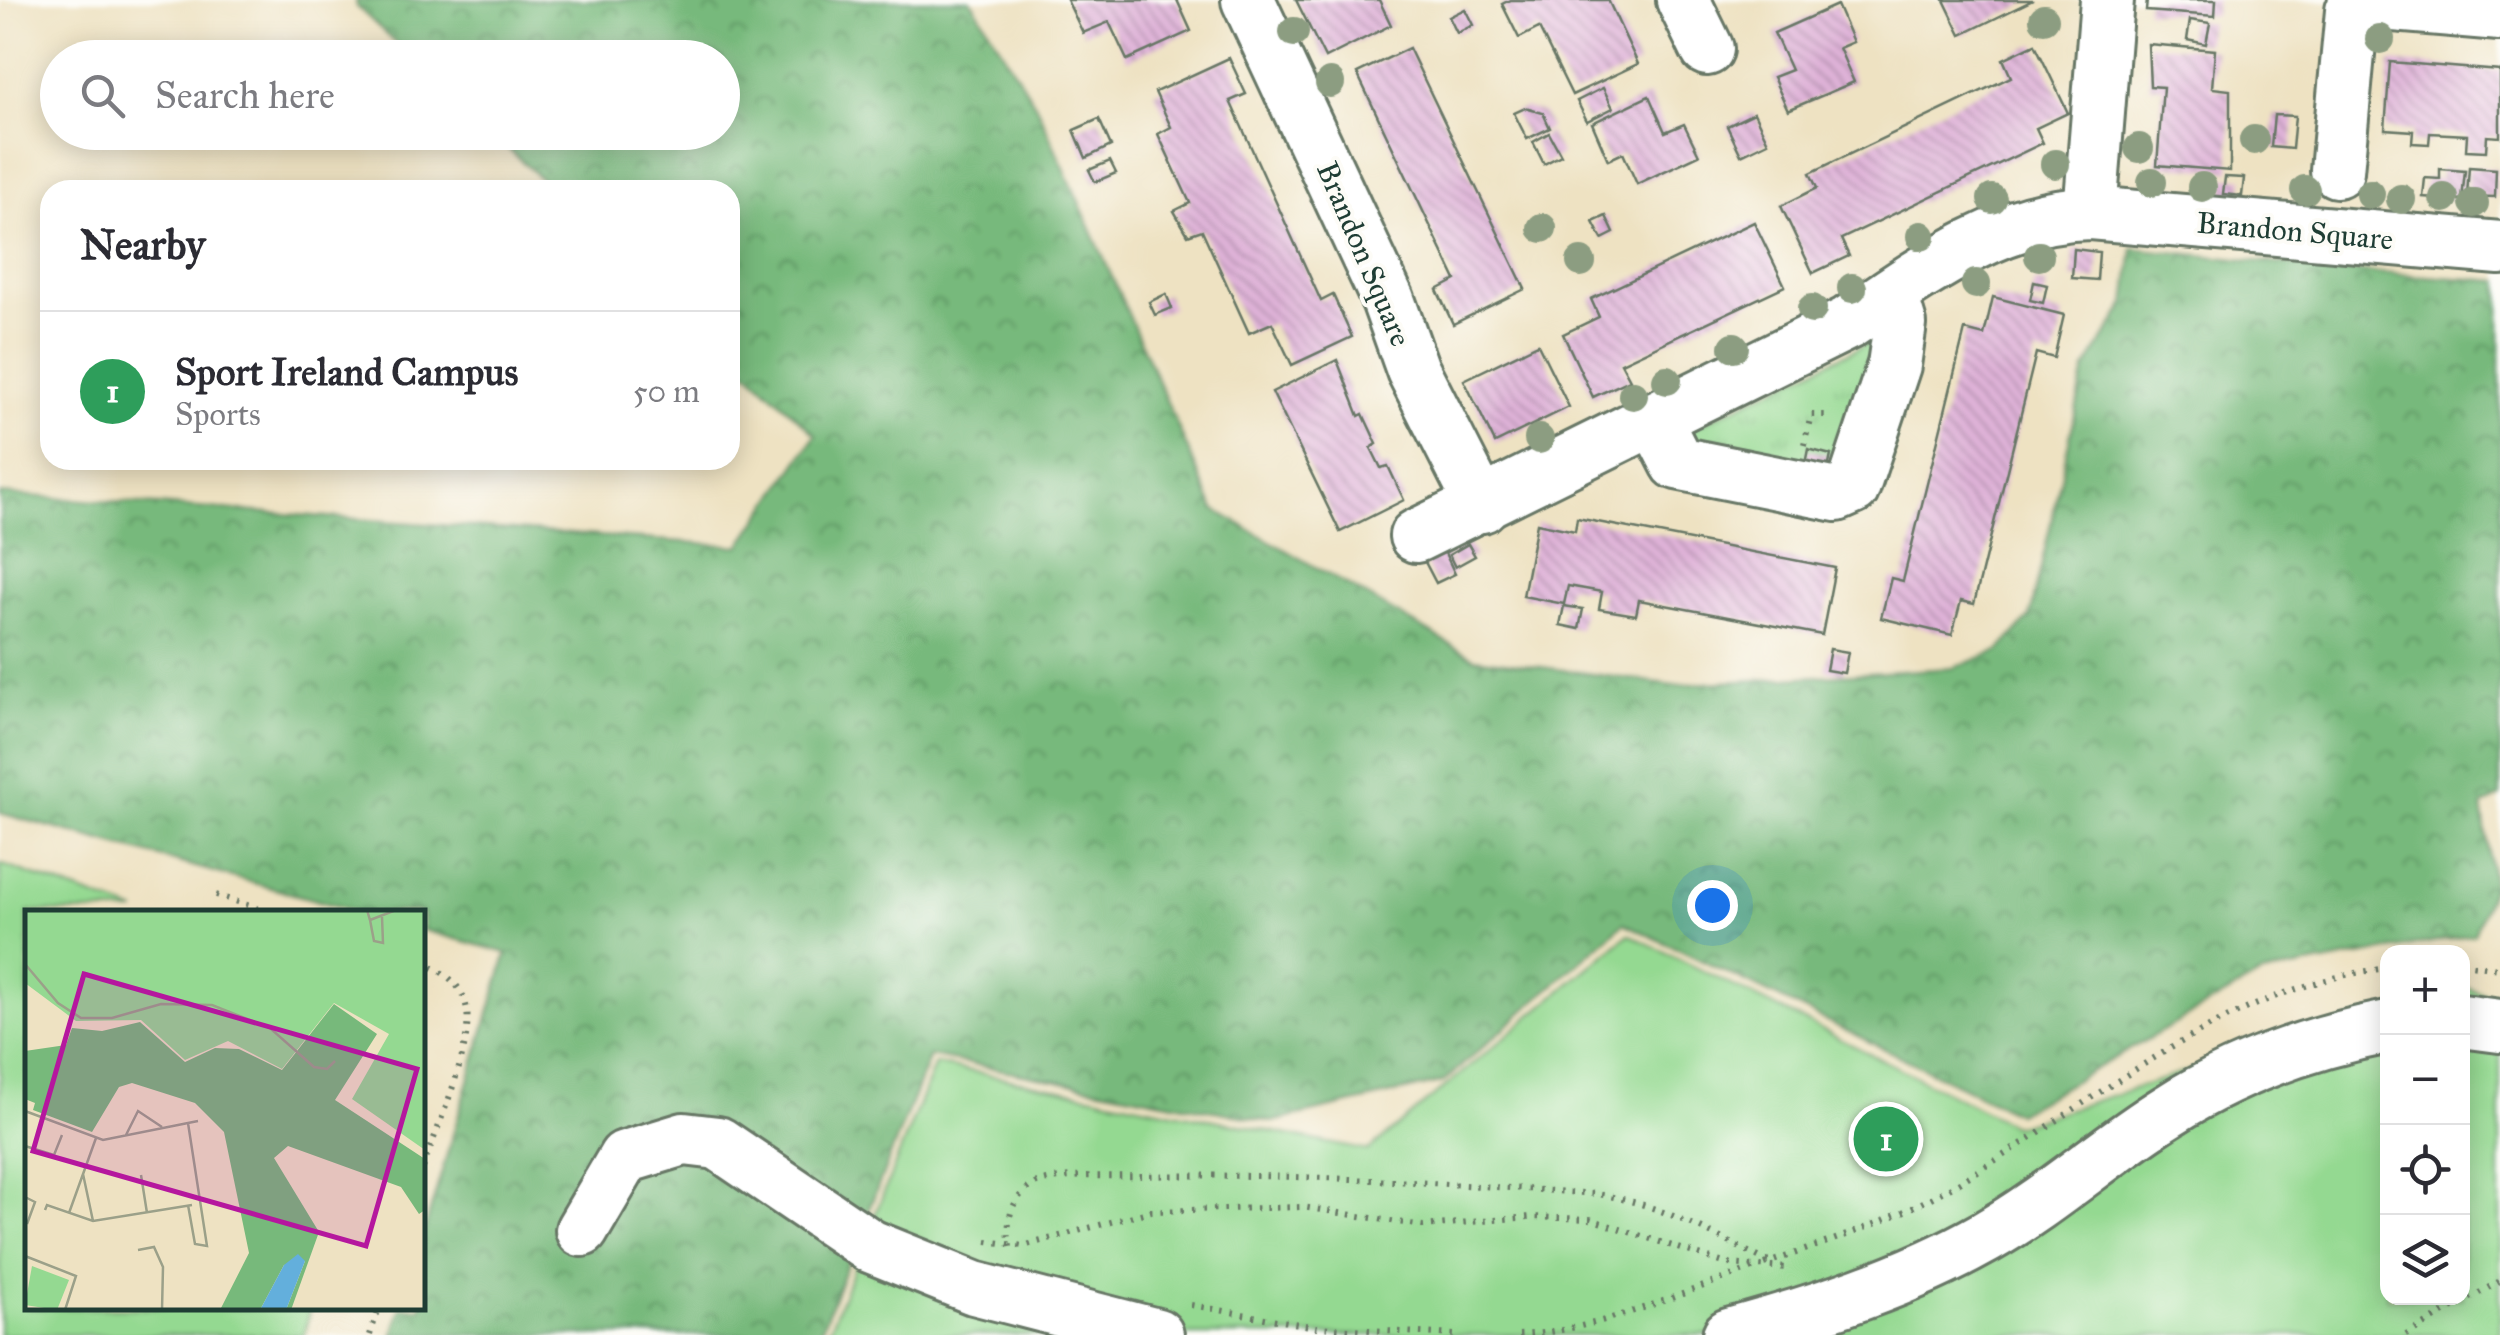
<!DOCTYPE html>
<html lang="en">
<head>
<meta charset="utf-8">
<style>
	:root { --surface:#fff; --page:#f2f2f3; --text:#2b2b33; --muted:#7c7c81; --line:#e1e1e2; --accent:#ea580c }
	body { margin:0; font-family:"IM FELL Great Primer",serif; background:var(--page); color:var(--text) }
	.controls { position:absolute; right:30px; bottom:30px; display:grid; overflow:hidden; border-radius:20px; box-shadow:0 5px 25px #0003 }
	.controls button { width:90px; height:90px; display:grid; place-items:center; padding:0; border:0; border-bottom:2px solid var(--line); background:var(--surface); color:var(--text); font:50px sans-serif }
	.you { position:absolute; left:1712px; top:905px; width:35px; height:35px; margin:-25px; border:8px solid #fff; border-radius:50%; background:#1a73e8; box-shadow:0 0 0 15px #1a73e833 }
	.badge { display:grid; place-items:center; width:65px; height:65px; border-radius:50%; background:var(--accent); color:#fff; font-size:32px; font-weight:700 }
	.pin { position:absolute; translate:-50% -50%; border:5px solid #fff; box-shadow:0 2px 10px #0006 }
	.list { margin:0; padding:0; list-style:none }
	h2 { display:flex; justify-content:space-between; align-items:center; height:130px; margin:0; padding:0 40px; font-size:42px }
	h2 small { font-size:32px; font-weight:400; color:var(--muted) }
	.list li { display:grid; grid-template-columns:65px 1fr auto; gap:30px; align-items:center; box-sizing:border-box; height:160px; padding:0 40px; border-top:2px solid var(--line) }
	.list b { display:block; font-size:38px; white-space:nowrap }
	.list p { margin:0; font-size:32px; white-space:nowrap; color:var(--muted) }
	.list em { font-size:32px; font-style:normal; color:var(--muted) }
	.icon { flex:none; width:55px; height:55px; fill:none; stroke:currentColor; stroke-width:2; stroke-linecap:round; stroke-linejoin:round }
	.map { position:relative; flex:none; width:2500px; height:1335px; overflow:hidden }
	.search { position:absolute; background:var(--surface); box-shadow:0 5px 25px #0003; left:40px; top:40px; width:700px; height:110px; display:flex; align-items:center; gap:25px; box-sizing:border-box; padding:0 35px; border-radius:55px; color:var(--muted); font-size:38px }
	.panel { position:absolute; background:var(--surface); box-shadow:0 5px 25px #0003; left:40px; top:180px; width:700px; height:290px; border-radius:30px }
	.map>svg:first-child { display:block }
</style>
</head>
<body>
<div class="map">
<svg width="2500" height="1335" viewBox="0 0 2500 1335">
	<defs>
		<pattern id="grass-tufts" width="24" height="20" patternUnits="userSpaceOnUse" patternTransform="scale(2.5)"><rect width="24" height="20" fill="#94d991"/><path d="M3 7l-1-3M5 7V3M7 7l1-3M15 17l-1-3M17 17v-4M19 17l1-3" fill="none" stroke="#7fbb7e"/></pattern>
		<pattern id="forest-crowns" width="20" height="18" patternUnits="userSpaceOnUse" patternTransform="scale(2.5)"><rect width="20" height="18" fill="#77b97b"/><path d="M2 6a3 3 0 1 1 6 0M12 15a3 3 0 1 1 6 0" fill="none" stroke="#619866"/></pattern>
		<pattern id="building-back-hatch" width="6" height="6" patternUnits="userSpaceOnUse" patternTransform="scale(2.5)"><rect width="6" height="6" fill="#dfb2d8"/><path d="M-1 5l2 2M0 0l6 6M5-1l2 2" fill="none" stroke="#b492b0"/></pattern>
	</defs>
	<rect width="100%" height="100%" fill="#fdfcf7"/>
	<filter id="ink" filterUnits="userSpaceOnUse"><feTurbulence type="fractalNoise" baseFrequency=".01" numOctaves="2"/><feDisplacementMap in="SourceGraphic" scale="20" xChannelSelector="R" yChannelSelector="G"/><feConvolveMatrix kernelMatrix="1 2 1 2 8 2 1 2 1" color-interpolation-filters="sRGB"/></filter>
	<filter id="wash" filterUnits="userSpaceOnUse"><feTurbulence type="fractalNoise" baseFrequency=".0048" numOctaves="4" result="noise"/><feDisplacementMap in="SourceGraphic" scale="40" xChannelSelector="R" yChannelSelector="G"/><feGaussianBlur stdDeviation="2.25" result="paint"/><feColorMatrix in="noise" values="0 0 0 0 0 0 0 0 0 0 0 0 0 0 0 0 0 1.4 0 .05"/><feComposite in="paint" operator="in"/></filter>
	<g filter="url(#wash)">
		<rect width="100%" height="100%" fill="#eee2c2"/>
		<path fill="url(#grass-tufts)" stroke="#5a8b62" stroke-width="2.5" d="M1874 340 1841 478 1677 435Z"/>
		<path fill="url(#forest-crowns)" stroke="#4b7b58" stroke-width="2.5" d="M356 0H971L1038 109 1214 509 1474 658 1674 685 1953 668 1999 651 2030 617 2085 370 2126 304 2133 248 2350 271 2500 281V797L2482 806 2493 885 2474 934 2261 975 2017 1113 1624 923 1443 1082 1272 1122 930 1056 819 1335H393L401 1308H422L423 1235 507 953 423 930 422 912H359L0 813V494L740 546 816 435 730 355V190H553L491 133 722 132V58L411 57 357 7Z"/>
		<g fill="#94d991" stroke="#5a8b62" stroke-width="2.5">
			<path d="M0 864 137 912H28V1308H310L304 1335H0Z"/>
			<path d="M1629 934 2015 1126 2387 1009 2388 1298H2462L2463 986 2500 999V1335H827L935 1064 1368 1151Z"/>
		</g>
		<g id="blocks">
			<g fill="url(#building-back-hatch)">
				<path d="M1067 0H1177L1191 31 1127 60 1109 22 1083 33Z"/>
				<path d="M1296 0H1379L1391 25 1325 58Z"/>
				<path d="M1510 0H1608L1638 64 1572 95 1539 28 1519 38 1502 4Z"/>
				<path d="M1944 0H2033L1961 35Z"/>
				<path d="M2147 0H2216L2215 16 2146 11Z"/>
				<path d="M1837 5 1853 42 1839 48 1854 82 1788 110 1773 77 1791 70 1774 33Z"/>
				<path d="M1465 9 1473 25 1457 33 1449 17Z"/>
				<path d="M2190 20 2210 23 2206 44 2187 40Z"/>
				<path d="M2035 44 2068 113 2036 128 2043 143 1841 239 1849 256 1813 273 1781 206 1817 188 1810 173 2011 77 2003 59Z"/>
				<path d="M2148 44 2215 50 2212 88 2230 90V171L2157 165 2163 87 2150 86Z"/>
				<path d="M1409 48 1525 289 1453 324 1437 290 1456 280 1357 73Z"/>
				<path d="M1229 58 1246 94 1230 101 1321 301 1333 295 1352 337 1292 365 1272 323 1249 333 1202 230 1188 235 1174 211 1190 203 1158 134 1171 127 1155 92Z"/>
				<path d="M2390 62 2500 71V137L2487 136 2486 151 2466 150 2467 135 2430 133 2429 144 2412 143 2413 131 2385 129Z"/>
				<path d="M1603 88 1613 108 1587 121 1577 101Z"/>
				<path d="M1649 96 1665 132 1684 124 1699 155 1637 184 1623 153 1608 160 1592 123Z"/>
				<path d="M1525 108 1543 113 1550 128 1527 139 1514 113Z"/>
				<path d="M1754 113 1768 142 1741 155 1727 126Z"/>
				<path d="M2274 115 2295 116 2292 149 2271 147Z"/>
				<path d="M1099 119 1111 146 1086 158 1074 130Z"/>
				<path d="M1549 133 1561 155 1544 164 1533 142Z"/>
				<path d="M1110 161 1116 173 1095 182 1089 170Z"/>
				<path d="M2469 167 2496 169 2495 197 2467 196Z"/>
				<path d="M2440 169 2465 171 2462 200 2423 197 2425 178 2440 179Z"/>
				<path d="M2225 177 2244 178 2242 196 2223 194Z"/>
				<path d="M1606 216 1614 233 1602 239 1593 222Z"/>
				<path d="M1754 222 1785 286 1621 363 1630 380 1593 397 1563 334 1599 317 1591 299Z"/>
				<path d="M2074 249 2099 252 2097 280 2072 278Z"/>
				<path d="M2034 282 2047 285 2043 303 2030 300Z"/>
				<path d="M1166 294 1172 308 1155 315 1149 302Z"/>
				<path d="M1993 297 2064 315 2054 358 2036 353 1974 604 1961 601 1952 635 1881 618 1891 578 1903 581 1965 330 1984 335Z"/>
				<path d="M1538 344 1569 407 1495 443 1464 380Z"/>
				<path d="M1337 360 1359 416 1363 414 1377 444 1371 448 1381 468 1388 466 1404 500 1340 532 1272 392Z"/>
				<path d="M1808 449 1831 455 1826 479 1803 474Z"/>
				<path d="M1577 518 1835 568 1822 635 1639 600 1636 615 1599 609 1602 592 1568 586 1564 604 1523 596 1537 523 1575 531Z"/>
				<path d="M1468 544 1475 556 1455 567 1449 555Z"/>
				<path d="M1444 551 1455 574 1436 583 1424 560Z"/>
				<path d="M1564 606 1583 609 1579 629 1560 625Z"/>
				<path d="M1830 649 1848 652 1844 673 1826 670Z"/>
			</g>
		</g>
	</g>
	<g filter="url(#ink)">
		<use href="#blocks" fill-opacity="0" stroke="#677766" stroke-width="2.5"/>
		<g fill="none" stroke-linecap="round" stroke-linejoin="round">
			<g stroke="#677766" stroke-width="58">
				<g id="minor">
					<path d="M1248 0 1388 300 1413 370 1482 506"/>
					<path d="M1683 0 1707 49"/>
					<path d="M2337 171 2352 11 2370 3 2500 14"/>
					<path d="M2090 213 2107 0"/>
					<path d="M1655 420 1677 463 1837 495 1853 488 1894 365 1900 324 1891 294"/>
					<path d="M1416 536 1848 323C1920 274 2000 214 2090 213L2500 248"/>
					<path d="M2462 1021 2500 1026"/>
					<path d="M582 1230 625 1157 684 1139 718 1143 870 1246 974 1288 1157 1335"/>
					<path d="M1729 1335C1816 1311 1907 1282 1986 1237 2050 1201 2105 1150 2168 1111 2234 1069 2311 1042 2388 1027"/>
				</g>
			</g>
			<g stroke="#677766" stroke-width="6" stroke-dasharray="2.5 8" stroke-linecap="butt">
				<path d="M1804 445 1811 415H1831"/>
				<path d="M216 895 269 912"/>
				<path d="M422 963C442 970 461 983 466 1005 476 1044 435 1131 422 1171"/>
				<path d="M2462 964 2500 969"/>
				<path d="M987 1241 1023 1246 1151 1211 1302 1207 1423 1226 1530 1217 1590 1219 1727 1264 1789 1268"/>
				<path d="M1010 1247C1006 1224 1009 1201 1031 1186 1051 1173 1112 1177 1137 1176 1291 1173 1443 1183 1597 1194 1662 1204 1711 1234 1769 1262"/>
				<path d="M1765 1264C1824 1243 1887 1223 1942 1192 2086 1112 2217 988 2388 968"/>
				<path d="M1191 1305 1316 1327 1455 1335"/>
				<path d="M370 1335 379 1308"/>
				<path d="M1519 1335C1599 1331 1678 1294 1753 1268"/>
				<path d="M2406 1335 2500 1281"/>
			</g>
			<use href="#minor" stroke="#fff" stroke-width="52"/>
		</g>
		<g fill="#8c9d81">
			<circle cx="2044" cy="19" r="15"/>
			<circle cx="1294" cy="32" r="15"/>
			<circle cx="2380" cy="39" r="15"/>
			<circle cx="1330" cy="83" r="15"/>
			<circle cx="2254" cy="140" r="15"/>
			<circle cx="2139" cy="148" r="15"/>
			<circle cx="2055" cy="164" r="15"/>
			<circle cx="2152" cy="182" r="15"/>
			<circle cx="2202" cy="187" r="15"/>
			<circle cx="2305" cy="190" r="15"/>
			<circle cx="2370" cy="194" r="15"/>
			<circle cx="2444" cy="198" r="15"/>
			<circle cx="1992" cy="199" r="15"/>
			<circle cx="2401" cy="199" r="15"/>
			<circle cx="2474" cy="203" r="15"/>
			<circle cx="1542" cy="228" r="15"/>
			<circle cx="1921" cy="236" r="15"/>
			<circle cx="2039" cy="256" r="15"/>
			<circle cx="1581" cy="262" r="15"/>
			<circle cx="1976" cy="284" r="15"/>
			<circle cx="1852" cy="288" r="15"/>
			<circle cx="1812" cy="309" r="15"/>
			<circle cx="1734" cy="347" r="15"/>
			<circle cx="1667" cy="380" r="15"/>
			<circle cx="1633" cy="395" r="15"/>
			<circle cx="1539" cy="439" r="15"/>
		</g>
	</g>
	<g text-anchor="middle" stroke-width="8" stroke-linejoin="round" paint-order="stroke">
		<g font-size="30" fill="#1f3d34" stroke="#fdfcf7">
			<text transform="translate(2295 231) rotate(5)" y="10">Brandon Square</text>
			<text transform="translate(1364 254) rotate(67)" y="10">Brandon Square</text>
		</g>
	</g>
	<g transform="translate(25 910)">
		<rect width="400" height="400" fill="#eee2c2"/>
		<path d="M7 356 44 370 32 400 0 395Z" fill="#94d991"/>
		<path d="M309 94 352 124 310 190 400 249V300L394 304 376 277 263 236 249 248 294 322 266 400H261L280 351 259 355 235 400H195L224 343 199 222 170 193 107 173 94 177 67 222 8 200 10 193 0 189V141L41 135 47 118 77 121 115 112 160 152 190 138 214 139 257 160Z" fill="#77b97b"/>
		<path d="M0 0H400V240L327 189 364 124 309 93 257 159 203 131 160 150 116 110 51 111 0 73Z" fill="#94d991"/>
		<path d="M273 344 280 351 261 400H235L259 355Z" fill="#63afdc"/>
		<path fill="none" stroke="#9ba089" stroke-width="2.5" d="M342 0 345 10 371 0M345 10 349 31 358 33 357 7M0 54 33 93 56 108H87L136 94 187 95 245 118 289 157 302 159 310 151M0 201 78 230 173 211M101 225 113 201 137 217M0 236 29 245 37 225M58 264 68 311M116 265 122 303M0 287 10 292 2 314M163 295 170 334 182 336 163 213M20 300 22 295 68 311 167 295M44 303 71 228M113 340 129 337 138 357 137 400M0 346 51 366 40 400"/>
		<path fill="#b5179e" fill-opacity="0.15" stroke="#b5179e" stroke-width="5" d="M59 64 392 159 341 336 8 241Z"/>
		<rect width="400" height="400" fill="none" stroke="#1f3d34" stroke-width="5"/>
	</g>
</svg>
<div class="controls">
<button>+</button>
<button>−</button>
<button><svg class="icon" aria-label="locate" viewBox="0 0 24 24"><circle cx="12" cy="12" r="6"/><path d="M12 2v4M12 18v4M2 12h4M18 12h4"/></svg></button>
<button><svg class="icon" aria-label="layers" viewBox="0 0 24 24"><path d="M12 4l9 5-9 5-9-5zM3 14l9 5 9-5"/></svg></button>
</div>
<div class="you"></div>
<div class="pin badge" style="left:1886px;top:1139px;background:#2e9e5b">1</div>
<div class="search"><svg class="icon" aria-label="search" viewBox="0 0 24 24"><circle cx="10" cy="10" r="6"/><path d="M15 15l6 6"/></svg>Search here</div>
<section class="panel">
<h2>Nearby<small></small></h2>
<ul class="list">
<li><span class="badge" style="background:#2e9e5b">1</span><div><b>Sport Ireland Campus</b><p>Sports</p></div><em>50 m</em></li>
</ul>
</section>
</div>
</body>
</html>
